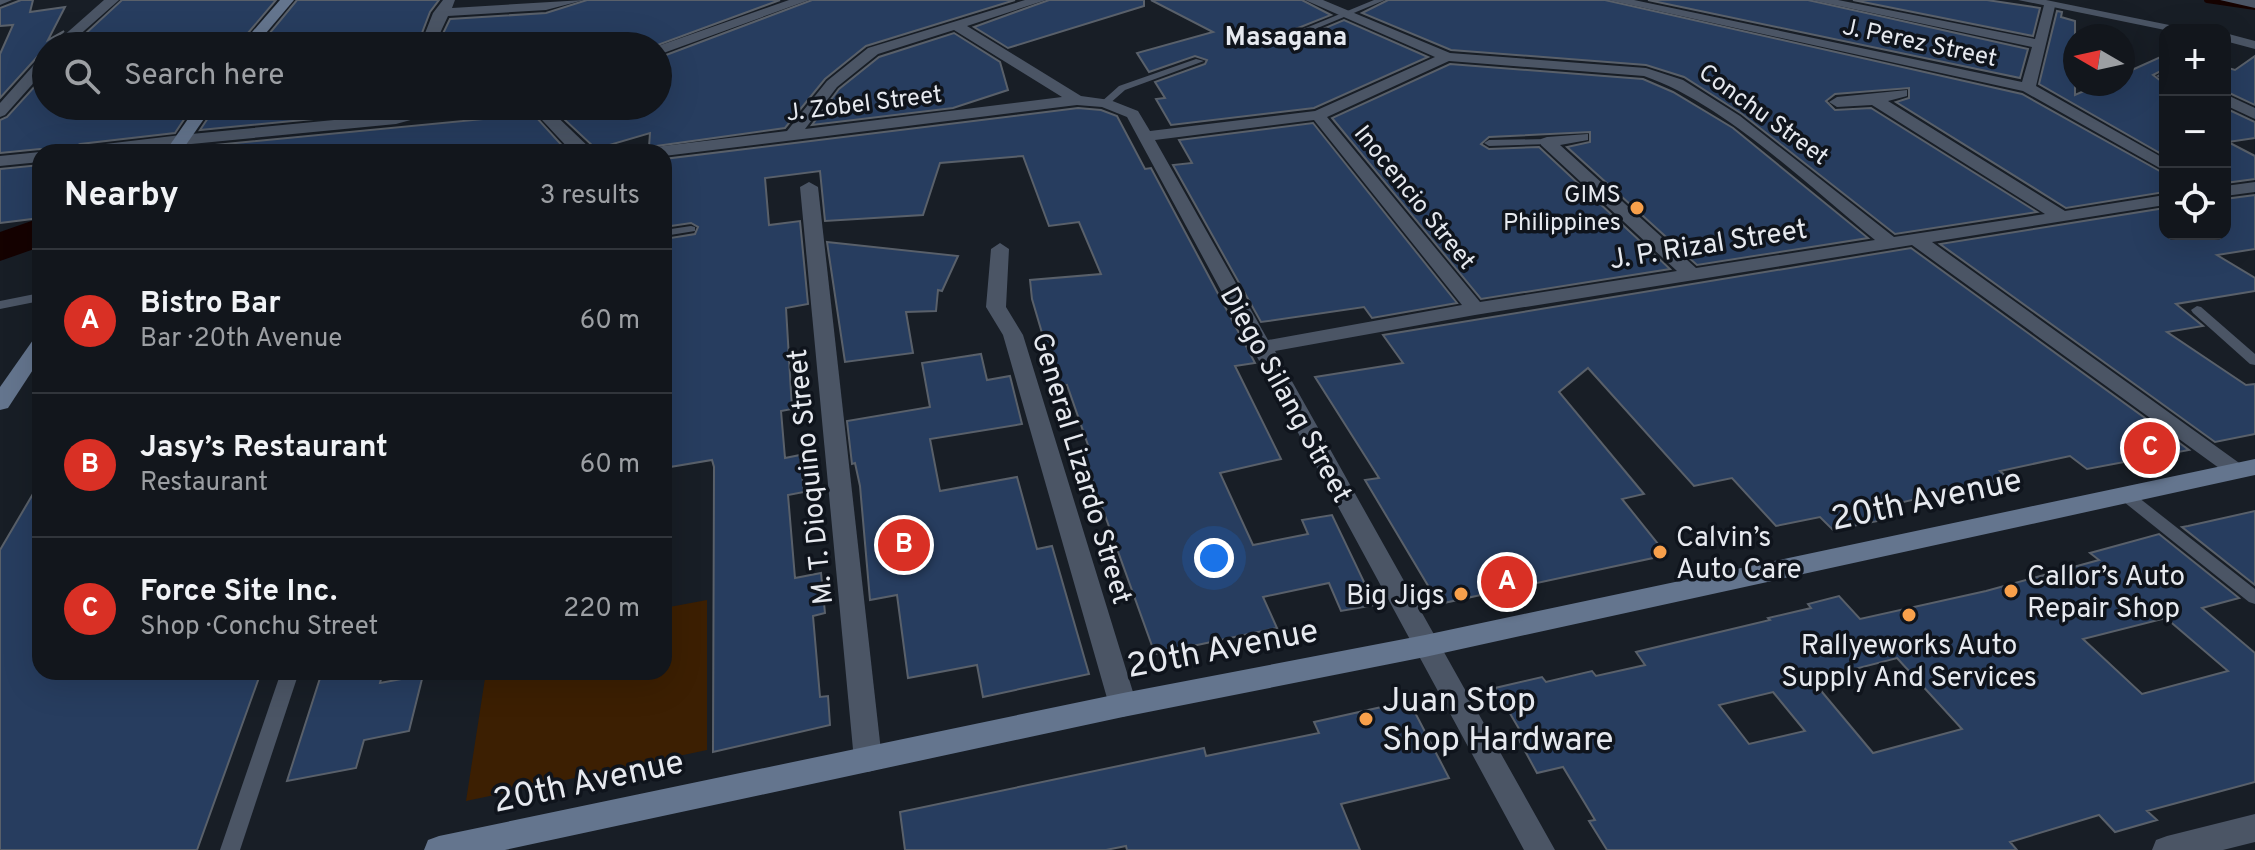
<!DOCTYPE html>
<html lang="en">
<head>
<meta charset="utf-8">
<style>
	:root { --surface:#12161c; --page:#1b1f25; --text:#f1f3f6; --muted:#9c9fa3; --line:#31353b; --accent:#d93025 }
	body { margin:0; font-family:Overpass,sans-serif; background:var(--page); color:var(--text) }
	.controls { position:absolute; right:24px; top:24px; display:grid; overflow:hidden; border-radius:16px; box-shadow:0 8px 32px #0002 }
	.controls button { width:72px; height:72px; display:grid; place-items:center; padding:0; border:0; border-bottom:2px solid var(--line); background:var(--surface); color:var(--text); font:40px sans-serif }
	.compass { position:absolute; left:2063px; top:24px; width:72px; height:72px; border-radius:50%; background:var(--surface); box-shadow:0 8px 32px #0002; rotate:279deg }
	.you { position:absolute; left:1214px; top:558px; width:28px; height:28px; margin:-20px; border:6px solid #fff; border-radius:50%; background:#1a73e8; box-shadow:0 0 0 12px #1a73e833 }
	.badge { display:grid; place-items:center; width:52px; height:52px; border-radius:50%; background:var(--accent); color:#fff; font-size:26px; font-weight:700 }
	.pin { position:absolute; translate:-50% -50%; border:4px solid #fff; box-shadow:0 2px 8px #0006 }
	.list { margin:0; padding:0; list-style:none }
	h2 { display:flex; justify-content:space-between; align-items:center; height:104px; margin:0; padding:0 32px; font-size:34px }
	h2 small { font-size:26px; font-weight:400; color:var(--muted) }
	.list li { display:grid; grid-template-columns:52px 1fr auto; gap:24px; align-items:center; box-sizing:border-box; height:144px; padding:0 32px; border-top:2px solid var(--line) }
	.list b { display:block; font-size:30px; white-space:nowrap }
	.list p { margin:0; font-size:26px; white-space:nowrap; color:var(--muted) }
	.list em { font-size:26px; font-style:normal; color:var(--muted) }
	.icon { flex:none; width:44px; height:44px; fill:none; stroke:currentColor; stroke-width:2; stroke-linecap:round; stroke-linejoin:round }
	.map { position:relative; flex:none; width:2255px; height:850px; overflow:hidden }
	.search { position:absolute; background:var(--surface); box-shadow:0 8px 32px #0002; left:32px; top:32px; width:640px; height:88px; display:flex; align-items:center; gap:20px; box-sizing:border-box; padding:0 28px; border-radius:44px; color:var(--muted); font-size:30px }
	.panel { position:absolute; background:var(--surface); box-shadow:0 8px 32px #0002; left:32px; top:144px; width:640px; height:536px; border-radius:24px }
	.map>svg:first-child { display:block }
</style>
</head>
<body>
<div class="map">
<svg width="2255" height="850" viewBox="0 0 2255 850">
	<rect width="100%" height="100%" fill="#181e26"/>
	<path fill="#3c1f02" d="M707 600V750L466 801 486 672H664V608Z"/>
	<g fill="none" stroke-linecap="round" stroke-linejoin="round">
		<g stroke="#150200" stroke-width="6">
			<path d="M2207 0 2255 7"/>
			<path d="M459 130 474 106"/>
		</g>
		<path fill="#150200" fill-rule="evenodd" d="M40 218V247L0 261V232Z"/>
	</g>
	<g fill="#273d5f" stroke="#59606a" stroke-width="2" fill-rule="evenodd">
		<path d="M21 0H33L30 12 65 7 48 40 64 31 46 46V53L39 55 0 98V54L13 25 0 26V8Z"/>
		<path d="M122 0H276L237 46H72Z"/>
		<path d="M297 0H439L430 12 417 46H259Z"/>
		<path d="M587 0H780L655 46H437L450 19 546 13Z"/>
		<path d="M812 0H1015L866 46 825 79 785 128 649 147 650 133 596 149 550 106H658V58Z"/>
		<path d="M1049 0H1144V6L1008 48 974 27Z"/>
		<path d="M1151 0H1302L1331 15 1283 34V40L1292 42 1344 20 1428 57 1314 108 1171 125 1156 99 1165 98 1155 82 1205 64 1207 60 1195 56 1149 72 1137 53 1213 32Z"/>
		<path d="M1388 0H1605L2022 94 2165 174V192L2066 208 1896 102 1909 98V88L1835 94 1826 101 1835 110 1871 108 2037 212 1895 234 1742 114 1684 77 1646 65 1451 50 1362 13Z"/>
		<path d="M1648 0H1808L2028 49 2020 78Z"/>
		<path d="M1853 0H1987L2040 8 2033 36Z"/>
		<path d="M2057 11 2062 12 2061 17 2075 21V95L2100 84H2123V74L2165 55V69L2153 75 2165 84V156L2039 84Z"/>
		<path d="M954 33 1000 62 1008 90 953 108 812 125 839 89 879 57Z"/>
		<path d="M2255 56V105L2225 91V67L2235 70Z"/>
		<path d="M1450 64 1643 79 1673 92 1733 128 1868 238 1697 265 1567 147 1590 142V132L1489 137 1481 144 1489 149 1539 147 1670 269 1481 299 1332 118Z"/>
		<path d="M46 74V106H193L175 133 80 144 65 152 40 149 0 153V120L7 117Z"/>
		<path d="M216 106H389L386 112 200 130Z"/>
		<path d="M497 106H526L568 152H201L205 146 484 119 478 111Z"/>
		<path d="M1078 108 1101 110 1117 116 1145 169 1151 168 1255 363 1235 366 1281 459 1220 473 1253 545 1308 534 1302 520 1332 515 1375 605 1341 611 1329 583 1263 597 1277 628 1155 654 1081 449 1089 448 1067 385 1058 387 1032 299 1030 280 1101 274 1079 222 1049 226 1023 156 940 163 923 215 825 221 820 171 765 178 769 225 800 221 808 304 786 308 792 409 781 411 785 458 800 455 804 492 788 495 795 578 821 573 825 613 813 616 820 697 828 696 830 725 713 752 714 467 712 460 664 468V239L695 234 698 227 691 223 664 227V159Z"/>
		<path d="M2225 108 2255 122V138L2228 142 2255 156V179L2225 183Z"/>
		<path d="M1313 123 1457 303 1372 318 1364 307 1261 322 1173 165 1192 163 1179 140Z"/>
		<path d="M40 165V218L0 223V169Z"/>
		<path d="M2255 195V249L2217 255 2255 278V291L2176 304 2203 326 2167 332 2246 385 2255 384V434L2215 442 1940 244 2165 208V234H2225V199Z"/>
		<path d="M827 242 958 256 942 291 938 290 936 311 906 312 913 353 845 362Z"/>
		<path d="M1911 248 2189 450 2087 469 2070 456 2000 471 2008 478 1877 508 1888 519 1833 530 1820 517 1776 526 1732 478 1694 486 1588 368 1559 392 1644 494 1622 499 1667 555 1439 604 1365 480 1379 478 1315 377 1403 363 1383 335Z"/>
		<path d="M981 354 987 380 1010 376 1022 424 930 439 940 491 1017 477 1037 549 1052 546 1089 674 983 697 977 665 908 678 897 595 870 600 860 486 855 463 852 464 847 421 930 407 922 363Z"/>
		<path d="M40 482V672H261L197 850H0V550Z"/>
		<path d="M2255 511V585L2182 527 2188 526Z"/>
		<path d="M2159 534 2239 598 2202 608 2255 653V782L2147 811 2157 820 2115 832 2099 815 2010 842 2017 850H1607L1589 821 1595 820 1563 767 1537 773 1519 740 1525 739 1495 688 1542 677 1546 682 1592 671 1596 676 1645 665 1636 652 1770 620 1768 618 1811 608 1808 604 1839 596 1860 619 1986 591 2099 560 2090 553ZM2166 618 2228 671 2142 694 2083 639ZM1897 658 1962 729 1873 753 1812 680ZM1773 692 1805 731 1749 744 1719 705Z"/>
		<path d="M322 672H383L380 683 423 675 409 731 364 740 356 768 287 781Z"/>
		<path d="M1409 701 1449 778 1341 804 1360 850H1127L1126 846 1106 850H905L900 812 1204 748 1206 756 1319 733 1314 722Z"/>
	</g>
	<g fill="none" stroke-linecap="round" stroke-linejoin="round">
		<g fill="#4b5565" fill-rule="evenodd">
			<path d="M1374 0H1385L1291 39 1284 37Z"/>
			<path d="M1196 59 1204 61 1125 90 1108 105 1100 103 1119 86Z"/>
			<path d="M1547 139 1551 140V144L1489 146 1484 143 1489 140Z"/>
			<path d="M691 226 695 227V231L664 236V230Z"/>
			<path d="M40 293V301L0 309V301Z"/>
			<path d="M2197 306 2201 307 2255 354V365L2250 364 2193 313 2191 310Z"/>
			<path d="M2124 489 2129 490 2255 589V604L2249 602 2119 498 2117 494 2119 490Z"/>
			<path d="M281 672H299L240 850H220Z"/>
		</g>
		<g fill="#4b5565" fill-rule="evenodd">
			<path d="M0 0H12L0 5Z"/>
			<path d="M104 0H119L67 46H52Z"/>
			<path d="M443 0H455L452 8 584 0 546 10 448 16 434 46H420L433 13Z"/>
			<path d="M1025 0H1046L967 26 1081 96 1110 100 1138 111 1150 131 1315 111 1435 57 1305 0H1323L1450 53 1646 68 1683 80 1740 116 1894 237 2045 214 1872 105 1837 107 1829 102 1837 97 1907 90V96L1888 101 2065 211 2165 195V205L1932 242 2249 470 2238 478 2230 476 1912 245 1475 315 1275 351 1555 850H1524L1127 117 1102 107 1077 105 664 156V152H647L655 147 787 131 827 81 868 48ZM954 30 1062 97 805 129 837 87 878 54ZM1449 61 1644 76C1725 104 1808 186 1875 240L1696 268 1560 145 1588 140V134L1547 137 1541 139V145L1677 271 1480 302 1327 117ZM1314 120 1462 305 1268 340 1155 140Z"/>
			<path d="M1608 0H1634L2022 82 2032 47 1811 0H1838L2035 39 2044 5 2056 2 2036 86 2165 159V171L2023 91Z"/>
			<path d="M2220 0H2255V8Z"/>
			<path d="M46 56V69L5 115 0 117V103L41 57Z"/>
			<path d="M2163 72H2165V81L2156 76Z"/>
			<path d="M2225 94 2255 108V119L2225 105Z"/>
			<path d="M394 106H410L402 122 388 119Z"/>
			<path d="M529 106H546L594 152 571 151Z"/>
			<path d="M181 135 187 137V143L121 152H72L80 147Z"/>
			<path d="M40 152V162L0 166V156Z"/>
			<path d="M809 182 818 187 882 760 878 769 868 772 858 769 854 760 800 187Z"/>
			<path d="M2255 182V192L2225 196V186Z"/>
			<path d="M1000 243 1009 249 1006 307 1023 335 1137 705 1133 713 1123 717 1113 713 1109 705 1003 335 986 307 991 249Z"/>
			<path d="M2255 814V842L2223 850H2152L2156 840 2167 836Z"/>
		</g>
		<g fill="#4b5565" fill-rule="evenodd">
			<path d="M789 0H809L658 55V46Z"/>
			<path d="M2018 0H2046L2194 30H2165Z"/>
			<path d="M2225 33 2255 41V49L2225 41Z"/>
			<path d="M433 106H462L396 124 181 145 173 140 181 135 396 114Z"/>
		</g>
		<g fill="#64758e" fill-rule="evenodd">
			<path d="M280 0H294L255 46H240Z"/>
			<path d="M197 106H213L181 152H165Z"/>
			<path d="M40 338V359L8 408 0 410V387L33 340Z"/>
			<path d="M2255 459V475L1425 657 1123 717 505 850H424L428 840 439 836 1123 693 1425 635Z"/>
		</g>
	</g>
	<g fill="#f8a04b" stroke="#0f141c" stroke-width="3">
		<circle cx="1637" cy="208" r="8"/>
		<circle cx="1660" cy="552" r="8"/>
		<circle cx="2011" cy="591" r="8"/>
		<circle cx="1461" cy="594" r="8"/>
		<circle cx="1909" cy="615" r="8"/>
		<circle cx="1366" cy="719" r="8"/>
	</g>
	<g text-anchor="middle" stroke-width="7" stroke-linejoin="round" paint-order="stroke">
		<g font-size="24" fill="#e6e9ef" stroke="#0f141c">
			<text transform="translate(1920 42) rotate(12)" y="8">J. Perez Street</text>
			<text transform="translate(864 103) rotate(-7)" y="8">J. Zobel Street</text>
			<text transform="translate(1764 114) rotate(36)" y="8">Conchu Street</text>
			<text transform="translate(1415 197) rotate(51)" y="8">Inocencio Street</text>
		</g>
		<g font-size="24" fill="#e6e9ef" stroke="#0f141c" text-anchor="end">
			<text x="1621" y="202">GIMS<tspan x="1621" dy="28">Philippines</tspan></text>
		</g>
		<g font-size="26" font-weight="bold" fill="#e6e9ef" stroke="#0f141c">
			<text x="1286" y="45">Masagana</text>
		</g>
		<g font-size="28" fill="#e6e9ef" stroke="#0f141c">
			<text transform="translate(1708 243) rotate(-9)" y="10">J. P. Rizal Street</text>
			<text transform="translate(1287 394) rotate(61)" y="10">Diego Silang Street</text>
			<text transform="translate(1083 468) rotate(73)" y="10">General Lizardo Street</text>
			<text transform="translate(809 477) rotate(-96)" y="10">M. T. Dioquino Street</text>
		</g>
		<g font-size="28" fill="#e6e9ef" stroke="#0f141c" text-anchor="start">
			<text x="1676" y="546">Calvin’s<tspan x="1676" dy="32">Auto Care</tspan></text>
			<text x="2027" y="585">Callor’s Auto<tspan x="2027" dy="32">Repair Shop</tspan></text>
			<text x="1445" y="604" text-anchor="end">Big Jigs</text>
			<text x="1909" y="654" text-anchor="middle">Rallyeworks Auto<tspan x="1909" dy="32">Supply And Services</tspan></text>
		</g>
		<g font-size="34" fill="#e6e9ef" stroke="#0f141c">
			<text transform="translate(1926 498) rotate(-12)" y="12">20th Avenue</text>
			<text transform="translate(1222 647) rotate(-11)" y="12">20th Avenue</text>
			<text transform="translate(588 780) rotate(-12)" y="12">20th Avenue</text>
		</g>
		<g font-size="34" fill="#e6e9ef" stroke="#0f141c" text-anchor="start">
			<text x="1382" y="711">Juan Stop<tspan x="1382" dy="39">Shop Hardware</tspan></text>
		</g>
	</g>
</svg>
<div class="controls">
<button>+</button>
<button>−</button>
<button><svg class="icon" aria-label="locate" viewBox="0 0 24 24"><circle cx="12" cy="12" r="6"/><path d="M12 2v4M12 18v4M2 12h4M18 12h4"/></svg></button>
</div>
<svg class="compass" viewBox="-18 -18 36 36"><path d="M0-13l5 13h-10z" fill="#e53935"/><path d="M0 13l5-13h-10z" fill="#9c9fa3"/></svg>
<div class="you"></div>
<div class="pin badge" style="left:1507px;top:582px">A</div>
<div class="pin badge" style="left:904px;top:545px">B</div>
<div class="pin badge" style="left:2150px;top:448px">C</div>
<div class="search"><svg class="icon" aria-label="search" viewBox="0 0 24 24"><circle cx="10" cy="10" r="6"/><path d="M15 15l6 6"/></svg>Search here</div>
<section class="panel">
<h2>Nearby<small>3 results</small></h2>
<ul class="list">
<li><span class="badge">A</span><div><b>Bistro Bar</b><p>Bar · 20th Avenue</p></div><em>60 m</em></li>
<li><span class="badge">B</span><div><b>Jasy’s Restaurant</b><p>Restaurant</p></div><em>60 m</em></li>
<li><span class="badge">C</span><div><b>Force Site Inc.</b><p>Shop · Conchu Street</p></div><em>220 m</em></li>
</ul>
</section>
</div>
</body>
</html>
